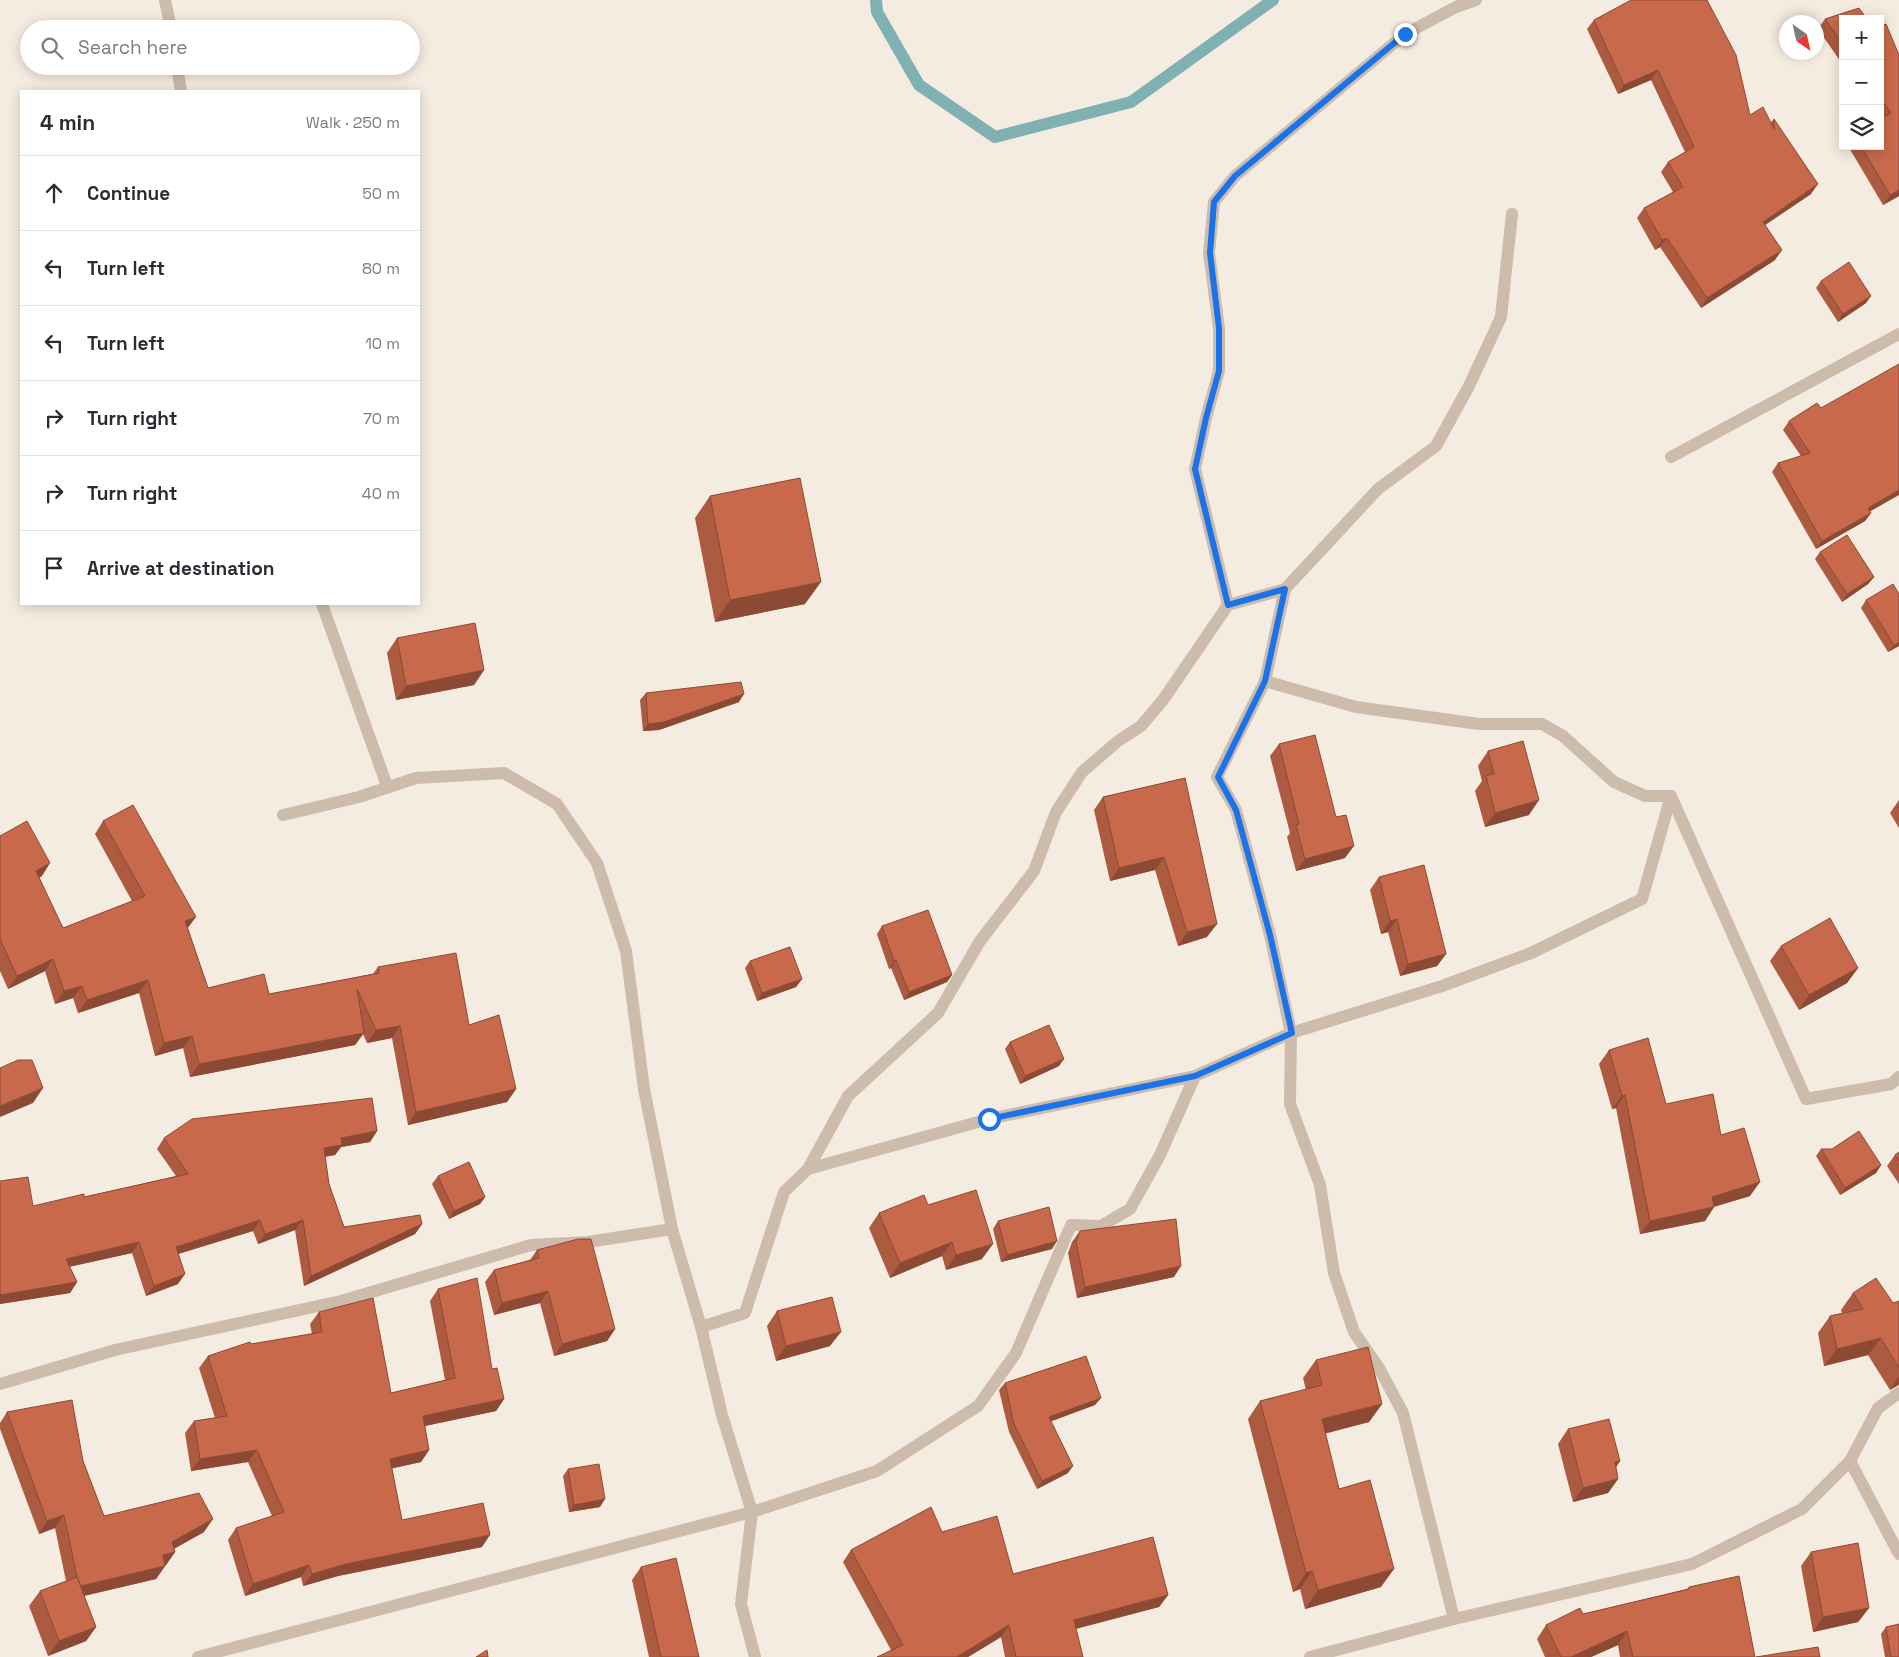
<!DOCTYPE html>
<html lang="en">
<head>
<meta charset="utf-8">
<style>
	:root { --surface:#fff; --page:#f2f2f3; --text:#2b2b33; --muted:#7c7c81; --line:#e1e1e2 }
	body { margin:0; font-family:"Space Grotesk",sans-serif; background:var(--page); color:var(--text) }
	.controls { position:absolute; right:15px; top:15px; display:grid; overflow:hidden; border-radius:0px; box-shadow:0 2px 12px #0003 }
	.controls button { width:45px; height:45px; display:grid; place-items:center; padding:0; border:0; border-bottom:1px solid var(--line); background:var(--surface); color:var(--text); font:25px sans-serif }
	.compass { position:absolute; left:1779px; top:15px; width:45px; height:45px; border-radius:50%; background:var(--surface); box-shadow:0 2px 12px #0003; rotate:146deg }
	.stop { position:absolute; width:15px; height:15px; margin:-11px; border:4px solid #1a73e8; border-radius:50%; background:#fff }
	.stop.end { background:#1a73e8; border-color:#fff; box-shadow:0 1px 5px #0008 }
	.list { margin:0; padding:0; list-style:none }
	h2 { display:flex; justify-content:space-between; align-items:center; height:65px; margin:0; padding:0 20px; font-size:21px }
	h2 small { font-size:16px; font-weight:400; color:var(--muted) }
	.list li { display:grid; grid-template-columns:32px 1fr auto; gap:15px; align-items:center; box-sizing:border-box; height:75px; padding:0 20px; border-top:1px solid var(--line) }
	.list b { display:block; font-size:19px; white-space:nowrap }
	.list em { font-size:16px; font-style:normal; color:var(--muted) }
	.icon { flex:none; width:28px; height:28px; fill:none; stroke:currentColor; stroke-width:2; stroke-linecap:round; stroke-linejoin:round }
	.map { position:relative; flex:none; width:1899px; height:1657px; overflow:hidden }
	.search { position:absolute; background:var(--surface); box-shadow:0 2px 12px #0003; left:20px; top:20px; width:400px; height:55px; display:flex; align-items:center; gap:12px; box-sizing:border-box; padding:0 18px; border-radius:28px; color:var(--muted); font-size:19px }
	.panel { position:absolute; background:var(--surface); box-shadow:0 2px 12px #0003; left:20px; top:90px; width:400px; height:515px; border-radius:0px }
	.map>svg:first-child { display:block }
</style>
</head>
<body>
<div class="map">
<svg width="1899" height="1657" viewBox="0 0 1899 1657">
	<rect width="100%" height="100%" fill="#f4ebe1"/>
	<g fill="none" stroke-linecap="round" stroke-linejoin="round">
		<path stroke="#7fb0b2" stroke-width="12" d="M876 0 877 12 919 85 995 137 1131 102 1273 0"/>
		<g stroke="#cdbbac" stroke-width="12">
			<path d="M165 0 171 29"/>
			<path d="M177 66 181 91"/>
			<path d="M1671 457 1899 334"/>
			<path d="M322 604 387 786"/>
			<path d="M1228 605 1285 589 1378 489 1436 446 1469 386 1501 317 1512 214"/>
			<path d="M1265 681 1285 589"/>
			<path d="M283 815 359 797 416 778 504 773 557 804 597 863 626 951 644 1089 672 1229 701 1327 722 1415 752 1512 741 1604 755 1657"/>
			<path d="M808 1169 989 1119 1195 1076 1291 1033 1270 935 1236 810 1217 777 1265 681 1356 707 1479 724H1542L1563 736 1614 782 1645 796H1671L1806 1099 1891 1084 1899 1077"/>
			<path d="M701 1327 745 1313 784 1192 808 1169 848 1096 938 1013 980 941 1034 871 1056 812 1082 772 1118 741 1141 726 1163 700 1228 605 1195 469 1206 418 1219 371V328L1209 253 1214 202 1235 176 1405 34 1456 7 1476 0"/>
			<path d="M0 1384 115 1350 341 1301 531 1245 588 1242 672 1229"/>
			<path d="M1850 1461 1899 1554"/>
			<path d="M1454 1619 1403 1413 1379 1368 1354 1332 1334 1273 1320 1185 1290 1104 1291 1033 1442 986 1531 953 1642 899 1671 796"/>
			<path d="M198 1657 752 1512 877 1471 978 1406 1016 1353 1071 1225 1101 1226 1130 1209 1160 1155 1195 1076"/>
			<path d="M1310 1657 1454 1619 1692 1564 1802 1509 1850 1461 1878 1408 1899 1393"/>
		</g>
	</g>
	<g fill="#ac5a40">
		<path d="M1825 19H1843V65L1818 29Z"/>
		<path d="M1594 20 1750 115 1771 122 1774 119 1811 194 1765 225 1775 260 1701 308 1660 247 1655 250 1637 218 1644 208 1673 192 1661 172 1668 162 1685 152 1651 80 1618 94 1587 29Z"/>
		<path d="M1880 26 1899 55V196L1883 205 1848 146H1880Z"/>
		<path d="M1821 281 1866 303 1838 322 1816 288Z"/>
		<path d="M1789 421 1871 513 1865 521 1816 549 1772 472 1778 463 1801 456 1783 430Z"/>
		<path d="M710 496 805 604 715 622 695 518Z"/>
		<path d="M1820 552 1874 577 1868 584 1842 602 1815 559Z"/>
		<path d="M1866 600 1899 646 1888 652 1861 608Z"/>
		<path d="M397 638 484 670 474 685 396 700 387 653Z"/>
		<path d="M646 693 739 702 659 730 643 731 640 700Z"/>
		<path d="M1279 744 1336 817 1345 858 1296 871 1287 837 1290 833 1270 756Z"/>
		<path d="M1488 751 1529 815 1485 827 1475 791 1482 781 1478 766Z"/>
		<path d="M1185 778 1207 937 1178 946 1155 870 1110 881 1094 810 1103 797Z"/>
		<path d="M1899 800V828L1890 813Z"/>
		<path d="M103 821 188 928 208 988 269 994 373 974 378 967 469 1025 516 1089 507 1102 408 1125 392 1038 367 1043 363 1034 355 1045 190 1077 183 1048 155 1056 139 993 78 1013 73 998 55 1004 45 971 8 989 0 971V836L42 876 39 878 63 928 132 901 95 834Z"/>
		<path d="M1379 877 1446 954 1437 966 1400 976 1388 932 1381 934 1370 890Z"/>
		<path d="M882 926 952 975 947 982 904 1000 891 968 889 969 877 934Z"/>
		<path d="M1781 946 1858 968 1847 983 1799 1010 1770 961Z"/>
		<path d="M750 961 802 979 796 987 757 1001 745 968Z"/>
		<path d="M1010 1042 1059 1066 1020 1084 1005 1049Z"/>
		<path d="M1609 1050 1666 1104 1721 1135 1750 1196 1714 1207 1705 1221 1640 1234 1616 1108 1612 1109 1599 1064Z"/>
		<path d="M377 1131 370 1142 341 1147 335 1155 325 1157 329 1184 344 1227 422 1224 415 1234 304 1286 295 1230 258 1244 253 1231 178 1254V1284L146 1296 132 1253 69 1267 77 1282 70 1293 0 1304V1181L33 1206 84 1197 176 1176 157 1149 164 1138Z"/>
		<path d="M1821 1149 1881 1165 1876 1173 1840 1195 1816 1156Z"/>
		<path d="M1899 1152V1184L1887 1166 1895 1155Z"/>
		<path d="M438 1176 485 1197 480 1204 449 1219 432 1184Z"/>
		<path d="M928 1205 982 1259 946 1270 942 1256 890 1278 869 1228 879 1213Z"/>
		<path d="M998 1221 1052 1249 1001 1262 993 1229Z"/>
		<path d="M1080 1231 1174 1277 1077 1298 1068 1253 1072 1242Z"/>
		<path d="M537 1250 615 1329 607 1341 554 1356 540 1303 494 1315 485 1282 494 1270 530 1260Z"/>
		<path d="M438 1289 492 1369 504 1399 496 1411 425 1426 429 1450 421 1462 392 1468 402 1520 482 1547 338 1576 303 1586 301 1577 245 1596 228 1540 236 1528 272 1516 248 1462 191 1471 185 1433 194 1421 215 1418 199 1368 208 1356 251 1344 312 1334 310 1324 319 1312 391 1393 445 1380 430 1301Z"/>
		<path d="M1853 1293 1893 1303 1899 1301V1385L1890 1390 1868 1355 1824 1366 1818 1333 1830 1316 1842 1313 1841 1310Z"/>
		<path d="M777 1311 830 1346 776 1361 767 1326Z"/>
		<path d="M1316 1360 1382 1404 1369 1422 1325 1433 1339 1489 1381 1587 1305 1609 1300 1589 1293 1592 1248 1419 1260 1401 1306 1390 1303 1378Z"/>
		<path d="M1005 1383 1095 1405 1051 1421 1068 1473 1037 1489 1009 1432 999 1390Z"/>
		<path d="M7 1412 83 1461 104 1516 204 1532 174 1549 175 1552 166 1565H165V1566L156 1579 84 1596 96 1627 86 1641 48 1656 29 1606 40 1591 66 1581 55 1528 39 1534 0 1429V1423Z"/>
		<path d="M1568 1429 1620 1461 1616 1467 1618 1479 1608 1493 1573 1502 1558 1444Z"/>
		<path d="M568 1469 600 1507 569 1512 563 1476Z"/>
		<path d="M942 1532 1013 1574 1168 1595 1159 1607 1076 1629 1083 1657H1005L1001 1637 968 1657H877L891 1650 843 1562 851 1550Z"/>
		<path d="M1811 1552 1869 1608 1858 1622 1813 1632 1801 1566Z"/>
		<path d="M641 1567 699 1657H649L632 1580Z"/>
		<path d="M1689 1587 1755 1657H1620L1618 1645 1591 1657H1545L1537 1639 1546 1625 1583 1614 1687 1589Z"/>
		<path d="M1886 1627 1899 1657H1885L1881 1634Z"/>
	</g>
	<g fill="#8c4a34">
		<path d="M1658 70 1651 80 1618 94 1624 85Z"/>
		<path d="M1818 184 1811 194 1756 231 1763 222Z"/>
		<path d="M1899 190V196L1883 205 1890 195Z"/>
		<path d="M1667 238 1660 247 1655 250 1662 240Z"/>
		<path d="M1782 250 1775 260 1701 308 1707 298Z"/>
		<path d="M1871 296 1866 303 1838 322 1843 314Z"/>
		<path d="M1899 490V495L1862 516 1868 508Z"/>
		<path d="M1871 513 1865 521 1816 549 1822 541Z"/>
		<path d="M1874 577 1868 584 1842 602 1847 594Z"/>
		<path d="M821 582 805 604 715 622 730 600Z"/>
		<path d="M1899 642V646L1888 652 1894 645Z"/>
		<path d="M484 670 474 685 396 700 406 686Z"/>
		<path d="M744 694 739 702 659 730 643 731 648 724Z"/>
		<path d="M1539 800 1529 815 1485 827 1495 813Z"/>
		<path d="M1354 846 1345 858 1296 871 1305 859Z"/>
		<path d="M1164 857 1155 870 1110 881 1119 868Z"/>
		<path d="M50 863 42 876 27 884 36 871Z"/>
		<path d="M196 917 187 929 185 921Z"/>
		<path d="M1397 919 1388 932 1381 934 1390 921Z"/>
		<path d="M1217 924 1207 937 1178 946 1187 932Z"/>
		<path d="M1446 954 1437 966 1400 976 1408 964Z"/>
		<path d="M53 959 45 971 8 989 17 976Z"/>
		<path d="M896 960 891 968 889 969 894 961Z"/>
		<path d="M1858 968 1847 983 1799 1010 1809 995Z"/>
		<path d="M952 975 947 982 904 1000 909 992Z"/>
		<path d="M802 979 796 987 757 1001 762 993Z"/>
		<path d="M148 980 139 993 78 1013 87 1000Z"/>
		<path d="M82 986 73 998 55 1004 64 991Z"/>
		<path d="M400 1026 392 1038 367 1043 376 1030Z"/>
		<path d="M364 1033 355 1045 190 1077 199 1064Z"/>
		<path d="M192 1036 183 1048 155 1056 164 1043Z"/>
		<path d="M1064 1059 1059 1066 1020 1084 1025 1076Z"/>
		<path d="M43 1088 33 1103 0 1117V1106Z"/>
		<path d="M516 1089 507 1102 408 1125 416 1112Z"/>
		<path d="M1625 1095 1616 1108 1612 1109 1622 1096Z"/>
		<path d="M377 1131 370 1142 341 1147 335 1155 316 1158 324 1148 341 1138Z"/>
		<path d="M1881 1165 1876 1173 1840 1195 1845 1188Z"/>
		<path d="M1760 1182 1750 1196 1709 1208 1714 1207 1705 1221 1640 1234 1650 1221 1712 1197Z"/>
		<path d="M485 1197 480 1204 449 1219 454 1211Z"/>
		<path d="M260 1220 253 1231 168 1257 176 1247Z"/>
		<path d="M303 1220 295 1230 258 1244 265 1234Z"/>
		<path d="M422 1224 415 1234 304 1286 311 1276Z"/>
		<path d="M1057 1241 1052 1249 1001 1262 1007 1255Z"/>
		<path d="M139 1242 132 1253 58 1269 66 1259Z"/>
		<path d="M952 1242 942 1256 890 1278 900 1263Z"/>
		<path d="M993 1244 982 1259 946 1270 956 1255Z"/>
		<path d="M1181 1266 1174 1277 1077 1298 1085 1287Z"/>
		<path d="M185 1274 178 1284 146 1296 154 1286Z"/>
		<path d="M77 1282 70 1293 0 1304V1295Z"/>
		<path d="M548 1291 540 1303 494 1315 502 1303Z"/>
		<path d="M615 1329 607 1341 554 1356 562 1344Z"/>
		<path d="M841 1332 830 1346 776 1361 786 1346Z"/>
		<path d="M1881 1338 1868 1355 1824 1366 1837 1349Z"/>
		<path d="M1899 1376V1384L1890 1390Z"/>
		<path d="M1101 1398 1095 1405 1044 1424 1049 1417Z"/>
		<path d="M504 1399 496 1411 415 1428 423 1416Z"/>
		<path d="M1382 1404 1369 1422 1309 1438 1322 1419Z"/>
		<path d="M257 1450 248 1462 191 1471 200 1459Z"/>
		<path d="M429 1450 421 1462 381 1471 390 1459Z"/>
		<path d="M1620 1461 1610 1476 1615 1462Z"/>
		<path d="M1073 1466 1068 1473 1037 1489 1042 1481Z"/>
		<path d="M1618 1479 1608 1493 1573 1502 1583 1488Z"/>
		<path d="M605 1499 600 1507 569 1512 574 1505Z"/>
		<path d="M64 1515 55 1528 39 1534 47 1521Z"/>
		<path d="M213 1519 204 1532 164 1554 172 1542Z"/>
		<path d="M490 1535 482 1547 338 1576 303 1586 312 1574 346 1564Z"/>
		<path d="M175 1552 166 1565 154 1568 163 1555Z"/>
		<path d="M309 1565 301 1577 245 1596 253 1584Z"/>
		<path d="M165 1566 156 1579 70 1599 79 1587Z"/>
		<path d="M1394 1569 1381 1587 1305 1609 1318 1590Z"/>
		<path d="M1312 1571 1300 1589 1293 1592 1306 1573Z"/>
		<path d="M1168 1595 1159 1607 1066 1631 1074 1620Z"/>
		<path d="M1869 1608 1858 1622 1813 1632 1823 1617Z"/>
		<path d="M1009 1625 1001 1637 968 1657H957Z"/>
		<path d="M96 1627 86 1641 48 1656 59 1641Z"/>
		<path d="M1627 1631 1618 1645 1591 1657H1571Z"/>
	</g>
	<g fill="#c8694b" stroke="#8c4a34">
		<path d="M1631 0H1707L1736 55 1750 115 1763 107 1774 129V119L1818 184 1763 222 1782 250 1707 298 1667 238 1662 240 1644 208 1683 187 1668 162 1694 147 1658 70 1624 85 1594 20Z"/>
		<path d="M1859 8 1867 19H1843V44L1825 19Z"/>
		<path d="M1886 24 1899 55V190L1890 195 1861 146H1880V119L1891 113 1880 98V26Z"/>
		<path d="M1849 262 1871 296 1843 314 1821 281Z"/>
		<path d="M1899 364V490L1868 508 1871 513 1822 541 1778 463 1810 453 1789 421 1817 403 1821 408Z"/>
		<path d="M800 478 821 582 730 600 710 496Z"/>
		<path d="M1847 535 1874 577 1847 594 1820 552Z"/>
		<path d="M1893 584 1899 594V642L1894 645 1866 600Z"/>
		<path d="M475 623 484 670 406 686 397 638Z"/>
		<path d="M741 682 744 694 664 722 648 724 646 693Z"/>
		<path d="M1315 735 1336 817 1346 815 1354 846 1305 859 1296 825 1299 824 1279 744Z"/>
		<path d="M1523 741 1539 800 1495 813 1486 776 1494 774 1488 751Z"/>
		<path d="M1185 778 1217 924 1187 932 1164 857 1119 868 1103 797Z"/>
		<path d="M133 805 196 917 185 921 208 988 264 974 269 994 379 973 378 967 456 953 469 1025 499 1015 516 1089 416 1112 400 1026 376 1030 357 989 364 1033 199 1064 192 1036 164 1043 148 980 87 1000 82 986 64 991 53 959 17 976 0 939V836L27 821 50 863 36 871 63 928 145 896 103 821Z"/>
		<path d="M1424 865 1446 954 1408 964 1397 919 1390 921 1379 877Z"/>
		<path d="M928 910 952 975 909 992 896 960 894 961 882 926Z"/>
		<path d="M1830 918 1858 968 1809 995 1781 946Z"/>
		<path d="M790 947 802 979 762 993 750 961Z"/>
		<path d="M1049 1025 1064 1059 1025 1076 1010 1042Z"/>
		<path d="M1648 1038 1666 1104 1713 1094 1721 1135 1744 1128 1760 1182 1712 1197 1714 1207 1650 1221 1625 1095 1622 1096 1609 1050Z"/>
		<path d="M18 1060H32L43 1088 0 1106V1068Z"/>
		<path d="M372 1098 377 1131 341 1138 342 1145 324 1148 329 1184 344 1227 420 1215 422 1224 311 1276 303 1220 265 1234 260 1220 176 1247 185 1274 154 1286 139 1242 66 1259 77 1282 0 1295V1181L28 1177 33 1206 84 1194V1197L188 1174 164 1138 192 1119Z"/>
		<path d="M1859 1131 1881 1165 1845 1188 1821 1149H1832Z"/>
		<path d="M1899 1152V1161L1895 1155Z"/>
		<path d="M469 1162 485 1197 454 1211 438 1176Z"/>
		<path d="M976 1190 993 1244 956 1255 952 1242 900 1263 879 1213 924 1195 928 1205Z"/>
		<path d="M1049 1207 1057 1241 1007 1255 998 1221Z"/>
		<path d="M1176 1219 1181 1266 1085 1287 1076 1242 1080 1231Z"/>
		<path d="M578 1239H591L615 1329 562 1344 548 1291 502 1303 494 1270 539 1258 537 1250Z"/>
		<path d="M477 1278 492 1369 497 1368 504 1399 423 1416 429 1450 390 1459 402 1520 483 1503 490 1535 346 1564 312 1574 309 1565 253 1584 236 1528 284 1512 257 1450 200 1459 194 1421 227 1416 208 1356 250 1342 251 1344 322 1332 319 1312 373 1298 391 1393 455 1378 438 1289Z"/>
		<path d="M1876 1278 1893 1303 1899 1301V1368L1881 1338 1837 1349 1830 1316 1863 1309 1853 1293Z"/>
		<path d="M832 1297 841 1332 786 1346 777 1311Z"/>
		<path d="M1368 1347 1382 1404 1322 1419 1339 1489 1370 1480 1394 1569 1318 1590 1312 1571 1306 1573 1260 1401 1322 1385 1316 1360Z"/>
		<path d="M1086 1356 1101 1398 1049 1417 1073 1466 1042 1481 1014 1424 1005 1383Z"/>
		<path d="M72 1400 83 1461 104 1516 199 1493 213 1519 172 1542 175 1552 163 1555 165 1566 81 1586 77 1577 64 1515 47 1521 7 1412Z"/>
		<path d="M1609 1419 1620 1461 1615 1462 1618 1479 1583 1488 1568 1429Z"/>
		<path d="M599 1464 605 1499 574 1505 568 1469Z"/>
		<path d="M931 1507 942 1532 997 1516 1013 1574 1153 1537 1168 1595 1074 1620 1083 1657H1016L1009 1625 957 1657H877L903 1645 851 1550Z"/>
		<path d="M1858 1543 1869 1608 1823 1617 1811 1552Z"/>
		<path d="M676 1558 699 1657H661L641 1567Z"/>
		<path d="M1739 1576 1755 1657H1633L1627 1631 1571 1657H1561L1546 1625 1580 1608 1583 1614 1689 1589V1587Z"/>
		<path d="M77 1577 96 1627 59 1641 40 1591Z"/>
		<path d="M1899 1624V1657H1891L1886 1627Z"/>
		<path d="M1818 1647 1820 1657H1756Z"/>
		<path d="M487 1650 488 1657H476Z"/>
	</g>
	<g fill="none" stroke-linecap="round" stroke-linejoin="round">
		<path stroke="#1a73e8" stroke-width="6" d="M989 1119 1195 1076 1292 1033 1270 935 1236 810 1218 777 1265 681 1285 589 1228 605 1195 469 1206 418 1219 371V328L1210 253 1214 202 1235 176 1405 34"/>
	</g>
</svg>
<div class="controls">
<button>+</button>
<button>−</button>
<button><svg class="icon" aria-label="layers" viewBox="0 0 24 24"><path d="M12 4l9 5-9 5-9-5zM3 14l9 5 9-5"/></svg></button>
</div>
<svg class="compass" viewBox="-18 -18 36 36"><path d="M0-13l5 13h-10z" fill="#e53935"/><path d="M0 13l5-13h-10z" fill="#7c7c81"/></svg>
<div class="stop" style="left:989px;top:1119px"></div>
<div class="stop end" style="left:1405px;top:34px"></div>
<div class="search"><svg class="icon" aria-label="search" viewBox="0 0 24 24"><circle cx="10" cy="10" r="6"/><path d="M15 15l6 6"/></svg>Search here</div>
<section class="panel">
<h2>4 min<small>Walk · 250 m</small></h2>
<ul class="list">
<li><svg class="icon" aria-label="ahead" viewBox="0 0 24 24"><path d="M12 20V5M6 11l6-6 6 6"/></svg><div><b>Continue</b></div><em>50 m</em></li>
<li><svg class="icon" aria-label="left" viewBox="0 0 24 24"><path d="M17 20v-9H6M10 6l-5 5 5 5"/></svg><div><b>Turn left</b></div><em>80 m</em></li>
<li><svg class="icon" aria-label="left" viewBox="0 0 24 24"><path d="M17 20v-9H6M10 6l-5 5 5 5"/></svg><div><b>Turn left</b></div><em>10 m</em></li>
<li><svg class="icon" aria-label="right" viewBox="0 0 24 24"><path d="M7 20v-9h11M14 6l5 5-5 5"/></svg><div><b>Turn right</b></div><em>70 m</em></li>
<li><svg class="icon" aria-label="right" viewBox="0 0 24 24"><path d="M7 20v-9h11M14 6l5 5-5 5"/></svg><div><b>Turn right</b></div><em>40 m</em></li>
<li><svg class="icon" aria-label="arrive" viewBox="0 0 24 24"><path d="M6 21V4h12l-3 4 3 4H6"/></svg><div><b>Arrive at destination</b></div></li>
</ul>
</section>
</div>
</body>
</html>
